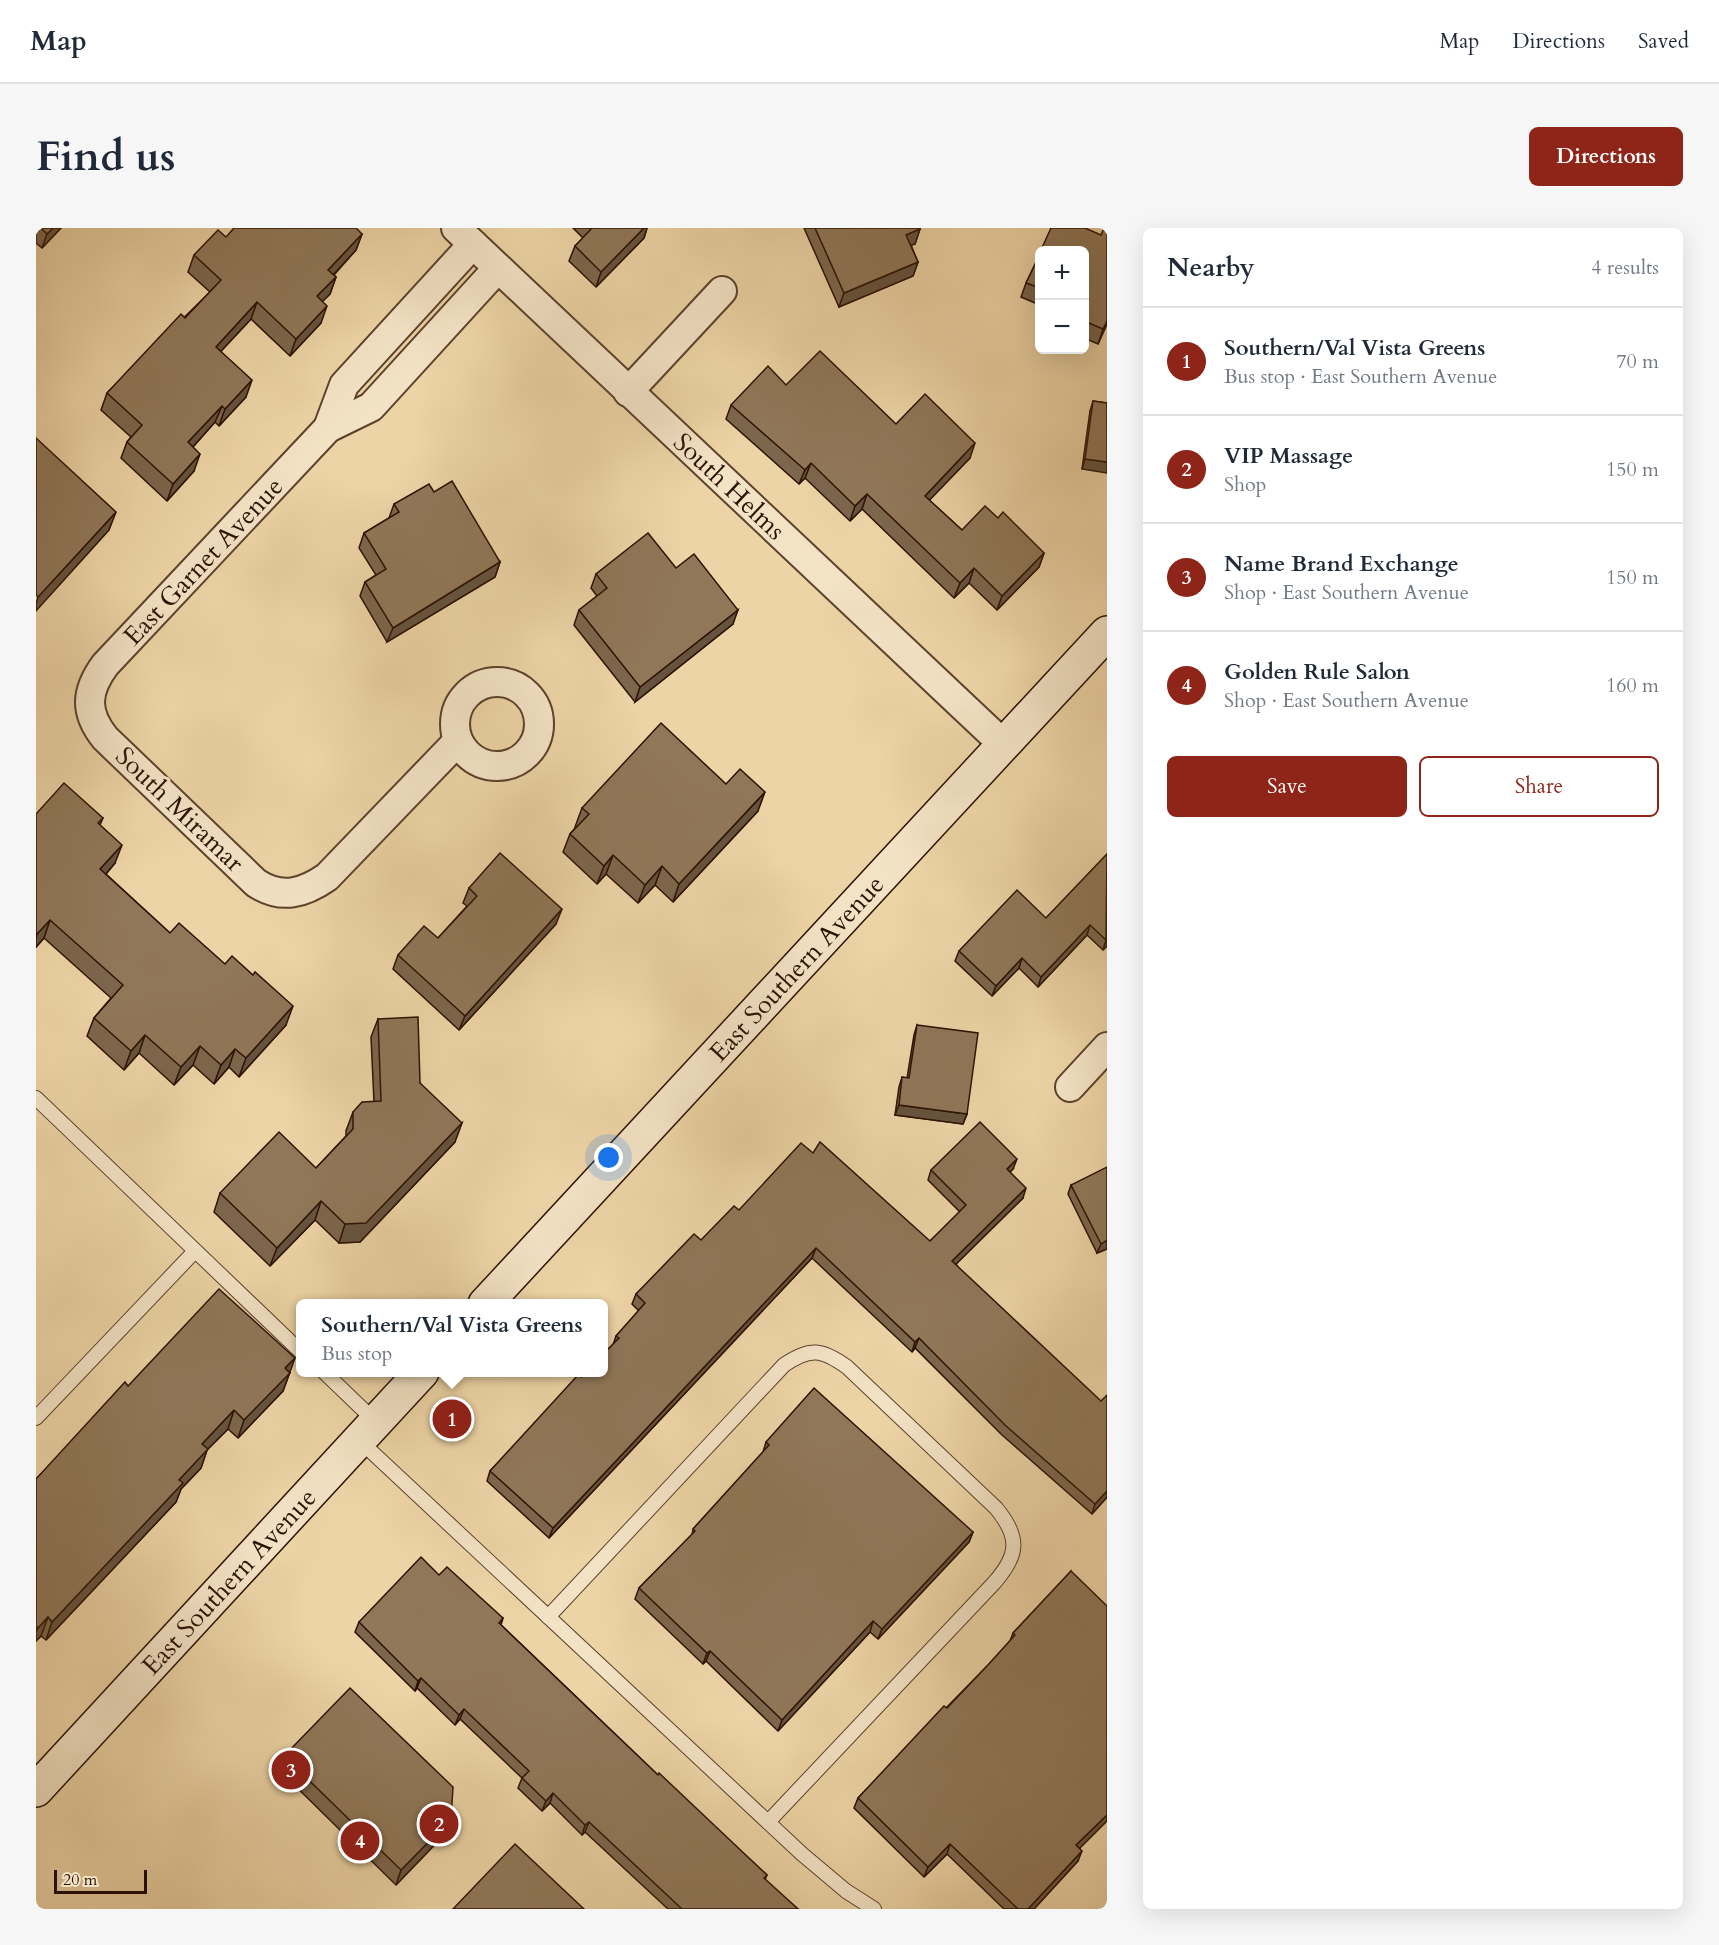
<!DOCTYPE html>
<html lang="en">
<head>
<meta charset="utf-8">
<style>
	:root { --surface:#fff; --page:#f6f6f7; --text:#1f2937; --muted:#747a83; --line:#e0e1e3; --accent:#8f2418 }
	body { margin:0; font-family:Cardo,serif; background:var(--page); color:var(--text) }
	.controls { position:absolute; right:18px; top:18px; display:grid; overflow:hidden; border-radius:9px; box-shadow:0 6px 24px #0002 }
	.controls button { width:54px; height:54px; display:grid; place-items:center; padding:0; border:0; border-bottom:2px solid var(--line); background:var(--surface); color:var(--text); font:30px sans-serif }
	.scale { position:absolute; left:18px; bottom:15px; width:93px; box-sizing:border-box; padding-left:6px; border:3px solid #2c1204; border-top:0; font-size:16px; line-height:21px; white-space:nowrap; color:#2c1204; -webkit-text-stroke:4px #f3e3c5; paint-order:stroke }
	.you { position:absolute; left:573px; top:930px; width:21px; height:21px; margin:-15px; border:4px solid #fff; border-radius:50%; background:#1a73e8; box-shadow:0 0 0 9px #1a73e833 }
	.badge { display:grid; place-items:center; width:39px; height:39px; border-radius:50%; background:var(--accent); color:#fff; font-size:20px; font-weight:700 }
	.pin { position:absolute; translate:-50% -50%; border:3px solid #fff; box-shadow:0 2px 6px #0006 }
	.popup { position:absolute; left:260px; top:1071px; width:312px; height:78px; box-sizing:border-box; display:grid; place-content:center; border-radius:9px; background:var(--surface); filter:drop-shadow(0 2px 4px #0005); font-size:20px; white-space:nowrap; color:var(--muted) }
	.popup b { font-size:22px; color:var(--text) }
	.popup::after { content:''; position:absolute; left:50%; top:100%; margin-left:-12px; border:12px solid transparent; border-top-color:var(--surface) }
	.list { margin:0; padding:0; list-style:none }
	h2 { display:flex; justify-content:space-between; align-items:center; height:78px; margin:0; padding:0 24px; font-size:26px }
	h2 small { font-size:20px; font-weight:400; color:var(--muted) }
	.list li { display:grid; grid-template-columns:39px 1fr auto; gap:18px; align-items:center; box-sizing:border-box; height:108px; padding:0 24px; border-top:2px solid var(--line) }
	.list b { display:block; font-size:22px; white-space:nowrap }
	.list p { margin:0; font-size:20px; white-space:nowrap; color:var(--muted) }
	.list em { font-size:20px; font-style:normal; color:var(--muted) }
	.actions { display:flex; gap:12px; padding:18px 24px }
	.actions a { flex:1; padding:14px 0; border:2px solid var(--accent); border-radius:9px; text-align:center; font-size:21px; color:var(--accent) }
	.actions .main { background:var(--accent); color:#fff }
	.map { position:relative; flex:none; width:1071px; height:1681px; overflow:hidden; border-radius:9px }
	header { display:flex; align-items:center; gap:36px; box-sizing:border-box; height:84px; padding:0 30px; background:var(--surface); border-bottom:2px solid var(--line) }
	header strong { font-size:28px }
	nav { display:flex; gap:33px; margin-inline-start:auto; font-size:21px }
	.intro { display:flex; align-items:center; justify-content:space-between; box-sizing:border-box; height:144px; padding:0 36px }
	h1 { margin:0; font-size:42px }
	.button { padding:15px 27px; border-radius:9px; background:var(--accent); color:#fff; font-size:21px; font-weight:700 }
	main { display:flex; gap:36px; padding:0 36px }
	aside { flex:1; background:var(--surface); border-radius:9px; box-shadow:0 6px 24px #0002 }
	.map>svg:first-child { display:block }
</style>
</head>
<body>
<header>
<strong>Map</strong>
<nav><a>Map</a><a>Directions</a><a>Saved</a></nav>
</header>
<div class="intro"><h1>Find us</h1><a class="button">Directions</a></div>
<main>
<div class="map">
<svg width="1071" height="1681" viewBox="0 0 1071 1681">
	<rect width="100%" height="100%" fill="#edd4a6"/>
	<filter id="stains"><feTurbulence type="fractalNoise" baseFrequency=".00333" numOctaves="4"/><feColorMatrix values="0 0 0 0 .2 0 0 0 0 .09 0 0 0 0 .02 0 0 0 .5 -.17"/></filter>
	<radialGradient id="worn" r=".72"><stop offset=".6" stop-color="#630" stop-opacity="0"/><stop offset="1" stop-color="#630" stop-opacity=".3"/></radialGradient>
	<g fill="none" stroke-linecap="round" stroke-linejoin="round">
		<g stroke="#5c422c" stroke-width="16">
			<g id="lane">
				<path d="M0 870 264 1123"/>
				<path d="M288 1144 340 1194"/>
				<path d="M0 1190 159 1023"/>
				<path d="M323 1212 766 1626 810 1663 838 1681"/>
				<path d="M512 1389 748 1137C774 1119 786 1121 811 1139L960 1280C984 1309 983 1327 958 1355L732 1594"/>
			</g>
		</g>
		<g stroke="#5c422c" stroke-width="32">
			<g id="street">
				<path id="s1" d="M420 0 967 516"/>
				<path d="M592 164 686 63"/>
				<path d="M292 200 308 157 437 16"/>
				<circle cx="461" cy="496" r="42"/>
				<path id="s2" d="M422 513 291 649C268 665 246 672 220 655L69 510C48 484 50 463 69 437L292 200 335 179 462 40"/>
				<path d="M1034 859 1071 819"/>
			</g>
		</g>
		<g stroke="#2c1204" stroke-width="36">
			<g id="secondary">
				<path id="s3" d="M449 1076 1071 405"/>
				<path id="s4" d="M0 1562 386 1144"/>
			</g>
		</g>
		<use href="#lane" stroke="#f3e3c5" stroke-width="14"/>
		<use href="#street" stroke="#f3e3c5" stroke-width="28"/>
		<use href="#secondary" stroke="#f3e3c5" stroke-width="33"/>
	</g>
	<g fill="#7c664c" stroke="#2c1204" stroke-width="1.5">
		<path d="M0 0H25L6 20 0 15Z"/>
		<path d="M537 0H611L608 10 560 59 533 33 539 18 547 10Z"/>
		<path d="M768 0H884V1L879 16 875 17 882 34 877 48 803 79Z"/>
		<path d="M326 6 320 22 298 47 300 49 294 66 286 73 285 95 254 128 215 91 185 123 210 169 183 198 179 194 157 219 158 243 131 273 85 230 91 214 95 209 65 182 71 165 174 64 152 44 158 27 190 9Z"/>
		<path d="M1065 7 1071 96 1062 116 1048 110V22Z"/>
		<path d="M1004 26V77L985 69 990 55Z"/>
		<path d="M750 157 860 196 934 230 893 272 926 302 962 290 1008 325 1003 339 961 382 933 355 918 370 826 281 814 293 769 250 763 256 690 191 695 177Z"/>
		<path d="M1057 173 1071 175 1046 241 1054 183Z"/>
		<path d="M398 264 464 334 459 349 351 414 324 368 329 354 340 347 323 320 328 305 353 290 358 276Z"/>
		<path d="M640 340 697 396 599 474 538 397 543 382 561 368 555 360 560 346Z"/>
		<path d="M690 556 722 583 637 674 619 657 602 675 570 646 561 656 527 624 534 606 540 599H539L546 580Z"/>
		<path d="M0 586 67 590 64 597 79 635 70 646 134 705 250 797 203 849 193 839 178 856 157 837 138 857 103 825 88 842 51 808 58 790 75 770 8 710 0 719Z"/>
		<path d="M1071 626V718L1067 722 1051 707 1002 759 983 740 956 768 919 733 923 723 1010 690Z"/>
		<path d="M433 660 520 696 423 802 357 741 362 727 402 710 431 678 427 675Z"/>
		<path d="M342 791 384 855 419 914 324 1014 303 1015 279 992 234 1038 178 984 184 965 280 940 310 908V903L317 884 338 874 335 809Z"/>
		<path d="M881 797 931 886 927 896 859 887 863 859 866 849 871 850 878 807Z"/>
		<path d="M977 941 974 944 987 970 920 1036 1071 1269 1056 1286 966 1207 879 1120 876 1124 776 1030 513 1310 451 1253 454 1243 577 1117 580 1108 603 1083 596 1076 600 1066 703 982 894 1013 924 984 892 952 895 942Z"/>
		<path d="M1035 957 1071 1021 1061 1025 1032 966Z"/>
		<path d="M254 1144 247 1163 202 1210 192 1201 171 1222 165 1240 145 1261 140 1274 10 1412 5 1408 0 1413V1251L92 1158Z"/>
		<path d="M730 1214 937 1304 933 1314 842 1411 834 1404 742 1503 670 1433 667 1436 599 1371 603 1360 656 1307 657 1301 727 1224Z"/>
		<path d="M1035 1343 1044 1620 1042 1633 998 1681H968L911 1626 888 1649 818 1580 822 1570 952 1437 974 1413 977 1405Z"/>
		<path d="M403 1347 467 1390 465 1397 622 1547 731 1647 729 1652 762 1681H632L549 1604 546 1607 514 1575 506 1583 482 1560 486 1550 424 1491 419 1497 381 1460 379 1463 319 1404 323 1394Z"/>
		<path d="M248 1528 409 1606 360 1657 243 1542Z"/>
	</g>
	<g fill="#65533e" stroke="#2c1204" stroke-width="1.5">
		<path d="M17 0H25L6 20 11 6Z"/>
		<path d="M608 0H611L608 10 560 59 565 44Z"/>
		<path d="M884 1 879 16 865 21 870 7Z"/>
		<path d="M326 6 320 22 286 59 292 42Z"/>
		<path d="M882 34 877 48 803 79 808 65Z"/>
		<path d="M300 49 294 66 275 85 281 68Z"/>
		<path d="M221 74 215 91 174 135 180 119Z"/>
		<path d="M291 78 285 95 254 128 260 111Z"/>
		<path d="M1071 93V96L1062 116 1067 101Z"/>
		<path d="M216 152 210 169 183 198 189 181Z"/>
		<path d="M186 178 179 194 146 231 152 214Z"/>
		<path d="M939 215 934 230 884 282 889 268Z"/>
		<path d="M164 226 158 243 131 273 137 256Z"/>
		<path d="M1049 231 1071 234V245L1046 241Z"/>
		<path d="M775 235 769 250 763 256 769 242Z"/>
		<path d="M831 266 826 281 814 293 819 278Z"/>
		<path d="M80 284 73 302 0 383V376L2 369Z"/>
		<path d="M1008 325 1003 339 961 382 966 368Z"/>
		<path d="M464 334 459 349 351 414 357 400Z"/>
		<path d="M938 340 933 355 918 370 924 355Z"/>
		<path d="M702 382 697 396 599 474 604 459Z"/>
		<path d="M729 564 722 583 637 674 643 656Z"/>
		<path d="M86 617 79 635 58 660 64 641Z"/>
		<path d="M577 627 570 646 561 656 568 638Z"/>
		<path d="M626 638 619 657 602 675 609 657Z"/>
		<path d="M526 681 520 696 423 802 429 788Z"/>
		<path d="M14 692 8 710 0 719V710L1 706Z"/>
		<path d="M1054 697 1051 707 1002 759 1005 749Z"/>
		<path d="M1071 711V718L1067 722 1070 712Z"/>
		<path d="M986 730 983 740 956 768 960 758Z"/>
		<path d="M257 778 250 797 203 849 210 830Z"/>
		<path d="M109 807 103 825 88 842 95 823Z"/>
		<path d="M164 818 157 837 138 857 145 839Z"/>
		<path d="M199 821 193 839 178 856 185 837Z"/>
		<path d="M863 877 931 886 927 896 859 887Z"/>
		<path d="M426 895 419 914 324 1014 303 1015 309 996Z"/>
		<path d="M981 931 977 941 967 951 971 941Z"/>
		<path d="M990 960 987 970 913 1043 916 1033Z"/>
		<path d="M285 973 279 992 234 1038 241 1020Z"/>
		<path d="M1071 1012V1021L1061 1025 1065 1016Z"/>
		<path d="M780 1020 776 1030 513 1310 517 1300Z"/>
		<path d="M883 1110 879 1120 876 1124 879 1114Z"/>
		<path d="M259 1130 247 1163 202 1210 208 1192 249 1140Z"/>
		<path d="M198 1182 192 1201 171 1222 165 1240 145 1261 140 1274 10 1412 16 1394 143 1252 166 1216Z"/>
		<path d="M1071 1263V1269L1056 1286 1059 1276Z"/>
		<path d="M937 1304 933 1314 842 1411 846 1401Z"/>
		<path d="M12 1389 5 1408 0 1413V1404L2 1400Z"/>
		<path d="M837 1393 834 1404 742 1503 746 1492Z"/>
		<path d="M674 1423 670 1433 667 1436 671 1425Z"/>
		<path d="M385 1450 381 1460 379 1463 382 1453Z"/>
		<path d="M428 1481 424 1491 419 1497 423 1487Z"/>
		<path d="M517 1565 514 1575 506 1583 510 1573Z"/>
		<path d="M1071 1587V1593L1037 1627 1040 1617Z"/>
		<path d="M415 1591 409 1606 360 1657 365 1642Z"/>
		<path d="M553 1594 549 1604 546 1607 549 1597Z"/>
		<path d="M914 1616 911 1626 888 1649 892 1639Z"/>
		<path d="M1046 1623 1042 1633 998 1681H992Z"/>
	</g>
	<g fill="#907758" stroke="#2c1204" stroke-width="1.5">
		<path d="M5 0H17L11 6Z"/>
		<path d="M198 0H320L326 6 292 42 300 49 281 68 291 78 260 111 221 74 180 119 216 152 189 181 186 178 152 214 164 226 137 256 91 214 106 197 71 165 145 86 149 90 185 52 158 27 182 2 190 9Z"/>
		<path d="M556 0H608L565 44 539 18Z"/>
		<path d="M779 0H884V1L870 7 882 34 808 65Z"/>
		<path d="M1015 0H1049L1065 7 1068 0H1071V93L1067 101 1048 93V22H1005Z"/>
		<path d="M1004 26V60L990 55Z"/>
		<path d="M784 123 860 196 889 166 939 215 889 268 926 302 949 278 962 290 967 284 1008 325 966 368 938 340 924 355 831 266 819 278 775 235 769 242 695 177 732 138 750 157Z"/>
		<path d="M1057 173 1071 175V234L1049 231Z"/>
		<path d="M0 210 80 284 2 369 0 367Z"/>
		<path d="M416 253 464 334 357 400 329 354 350 341 328 305 363 284 358 276 393 256 398 264Z"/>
		<path d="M612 305 640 340 658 326 702 382 604 459 543 382 571 360 560 346Z"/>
		<path d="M625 495 690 556 704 541 729 564 643 656 626 638 609 657 577 627 568 638 534 606 553 586 546 580Z"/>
		<path d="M28 555 67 590 62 595 86 617 64 641 134 705 143 695 189 736 196 728 217 747 219 744 257 778 210 830 199 821 185 837 164 818 145 839 109 807 95 823 58 790 87 757 14 692 1 706 0 705V586Z"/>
		<path d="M464 625 526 681 429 788 362 727 388 698 402 710 441 668 433 660Z"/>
		<path d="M1071 626 1070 712 1054 697 1005 749 986 730 960 758 923 723 981 662 1010 690Z"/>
		<path d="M382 789 384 855 426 895 330 995 309 996 285 973 241 1020 184 965 243 904 280 940 317 901V884L326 874 345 873 342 791Z"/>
		<path d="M881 797 942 805 931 886 863 877 866 849 873 850Z"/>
		<path d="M944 894 981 931 971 941 990 960 916 1033 1065 1173 1071 1167V1263L1059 1276 969 1197 883 1110 879 1114 780 1020 517 1300 454 1243 542 1147 545 1149 550 1144H567V1126L583 1110 580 1108 609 1075 600 1066 658 1006 665 1012 698 978 703 982 765 915 777 925 784 914 894 1013 930 977 895 942Z"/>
		<path d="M1071 939V1012L1065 1016 1035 957Z"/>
		<path d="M183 1061 259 1130 249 1140 254 1145 208 1192 198 1182 166 1216 172 1221 143 1252 147 1255 16 1394 12 1389 2 1400 0 1398V1251L89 1154 92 1158Z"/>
		<path d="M778 1160 937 1304 846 1401 837 1393 746 1492 674 1423 671 1425 603 1360 659 1303 657 1301 733 1217 730 1214Z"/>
		<path d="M385 1329 403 1347 411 1339 467 1390 463 1395 622 1547 623 1545 731 1647 728 1650 762 1681H646L553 1594 549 1597 517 1565 510 1573 486 1550 493 1543 428 1481 423 1487 385 1450 382 1453 323 1394Z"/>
		<path d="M1035 1343 1071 1378V1587L1040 1617 1046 1623 992 1681H982L914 1616 892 1639 822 1570 908 1478 911 1480 952 1437 979 1407 977 1405Z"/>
		<path d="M314 1460 417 1559 415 1591 365 1642 248 1528Z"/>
		<path d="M479 1616 548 1681H417Z"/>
	</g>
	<g text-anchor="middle" stroke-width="6" stroke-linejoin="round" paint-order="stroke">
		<g font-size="26" fill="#2c1204" stroke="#f3e3c5">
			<text dy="9" stroke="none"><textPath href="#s1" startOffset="376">South Helms</textPath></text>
			<text dy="9" stroke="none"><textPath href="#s2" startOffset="698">East Garnet Avenue</textPath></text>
			<text transform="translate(144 581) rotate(44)" y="9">South Miramar</text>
			<text dy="9" stroke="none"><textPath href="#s3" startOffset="458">East Southern Avenue</textPath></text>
			<text dy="9" stroke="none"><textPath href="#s4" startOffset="284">East Southern Avenue</textPath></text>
		</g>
	</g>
	<rect width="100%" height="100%" filter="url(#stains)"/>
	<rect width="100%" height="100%" fill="url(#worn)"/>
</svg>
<div class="controls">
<button>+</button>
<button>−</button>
</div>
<div class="scale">20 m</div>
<div class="you"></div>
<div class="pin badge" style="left:416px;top:1191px">1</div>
<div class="popup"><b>Southern/Val Vista Greens</b>Bus stop</div>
<div class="pin badge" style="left:403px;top:1596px">2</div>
<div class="pin badge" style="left:255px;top:1542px">3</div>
<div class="pin badge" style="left:324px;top:1613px">4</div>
</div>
<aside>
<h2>Nearby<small>4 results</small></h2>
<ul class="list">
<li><span class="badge">1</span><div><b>Southern/Val Vista Greens</b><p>Bus stop · East Southern Avenue</p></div><em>70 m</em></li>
<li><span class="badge">2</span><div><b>VIP Massage</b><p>Shop</p></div><em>150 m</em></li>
<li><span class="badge">3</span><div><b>Name Brand Exchange</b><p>Shop · East Southern Avenue</p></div><em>150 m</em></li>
<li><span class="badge">4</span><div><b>Golden Rule Salon</b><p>Shop · East Southern Avenue</p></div><em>160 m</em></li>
</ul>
<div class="actions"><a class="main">Save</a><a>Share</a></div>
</aside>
</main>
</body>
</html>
